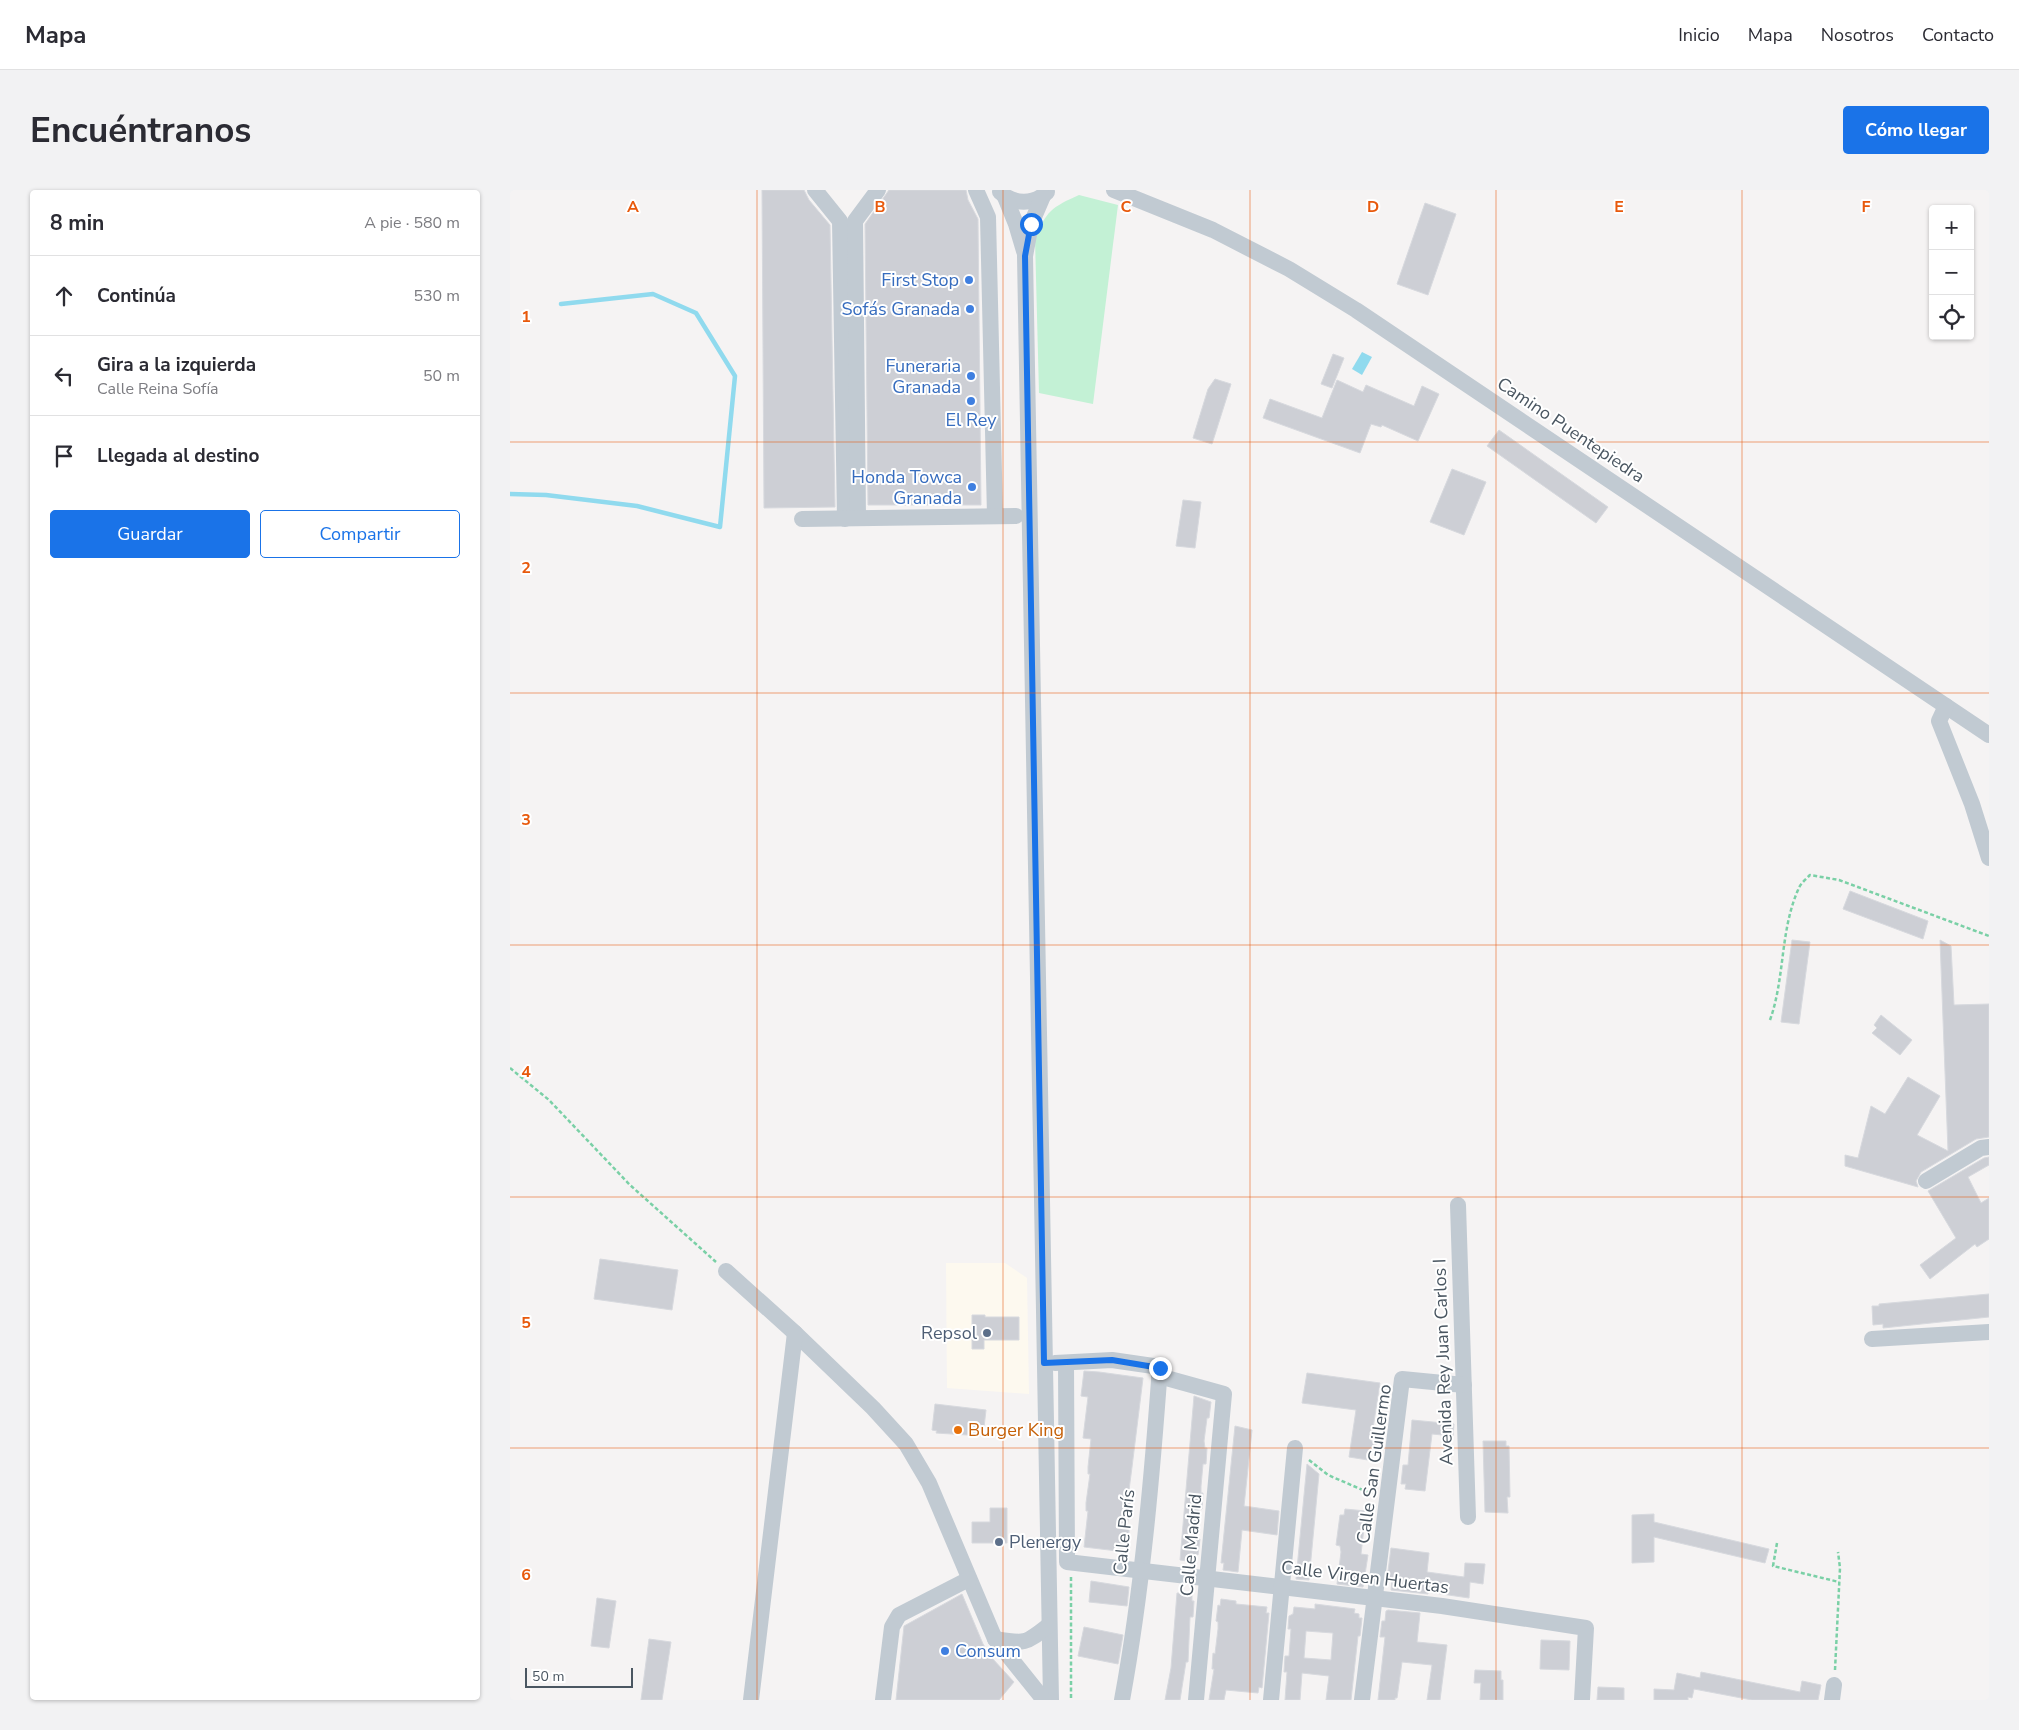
<!DOCTYPE html>
<html lang="es">
<head>
<meta charset="utf-8">
<style>
	:root { --surface:#fff; --page:#f2f2f3; --text:#2b2b33; --muted:#7c7c81; --line:#e1e1e2; --accent:#1a73e8 }
	body { margin:0; font-family:"Nunito Sans",sans-serif; background:var(--page); color:var(--text) }
	.controls { position:absolute; right:15px; top:15px; display:grid; overflow:hidden; border-radius:5px; box-shadow:0 1px 4px #0004 }
	.controls button { width:45px; height:45px; display:grid; place-items:center; padding:0; border:0; border-bottom:1px solid var(--line); background:var(--surface); color:var(--text); font:25px sans-serif }
	.scale { position:absolute; left:15px; bottom:12px; width:108px; box-sizing:border-box; padding-left:5px; border:2px solid #4a5661; border-top:0; font-size:14px; line-height:18px; white-space:nowrap; color:#4a5661; -webkit-text-stroke:4px #fff; paint-order:stroke }
	.stop { position:absolute; width:15px; height:15px; margin:-11px; border:4px solid #1a73e8; border-radius:50%; background:#fff }
	.stop.end { background:#1a73e8; border-color:#fff; box-shadow:0 1px 5px #0008 }
	.list { margin:0; padding:0; list-style:none }
	h2 { display:flex; justify-content:space-between; align-items:center; height:65px; margin:0; padding:0 20px; font-size:21px }
	h2 small { font-size:16px; font-weight:400; color:var(--muted) }
	.list li { display:grid; grid-template-columns:32px 1fr auto; gap:15px; align-items:center; box-sizing:border-box; height:80px; padding:0 20px; border-top:1px solid var(--line) }
	.list b { display:block; font-size:19px; white-space:nowrap }
	.list p { margin:0; font-size:16px; white-space:nowrap; color:var(--muted) }
	.list em { font-size:16px; font-style:normal; color:var(--muted) }
	.actions { display:flex; gap:10px; padding:15px 20px }
	.actions a { flex:1; padding:11px 0; border:1px solid var(--accent); border-radius:5px; text-align:center; font-size:18px; color:var(--accent) }
	.actions .main { background:var(--accent); color:#fff }
	.icon { flex:none; width:28px; height:28px; fill:none; stroke:currentColor; stroke-width:2; stroke-linecap:round; stroke-linejoin:round }
	.map { position:relative; flex:none; width:1479px; height:1510px; overflow:hidden; border-radius:5px }
	header { display:flex; align-items:center; gap:30px; box-sizing:border-box; height:70px; padding:0 25px; background:var(--surface); border-bottom:1px solid var(--line) }
	header strong { font-size:24px }
	nav { display:flex; gap:28px; margin-inline-start:auto; font-size:18px }
	.intro { display:flex; align-items:center; justify-content:space-between; box-sizing:border-box; height:120px; padding:0 30px }
	h1 { margin:0; font-size:35px }
	.button { padding:12px 22px; border-radius:5px; background:var(--accent); color:#fff; font-size:18px; font-weight:700 }
	main { display:flex; gap:30px; padding:0 30px }
	aside { flex:1; background:var(--surface); border-radius:5px; box-shadow:0 1px 4px #0004 }
	.map>svg:first-child { display:block }
</style>
</head>
<body>
<header>
<strong>Mapa</strong>
<nav><a>Inicio</a><a>Mapa</a><a>Nosotros</a><a>Contacto</a></nav>
</header>
<div class="intro"><h1>Encuéntranos</h1><a class="button">Cómo llegar</a></div>
<main>
<aside>
<h2>8 min<small>A pie · 580 m</small></h2>
<ul class="list">
<li><svg class="icon" aria-label="ahead" viewBox="0 0 24 24"><path d="M12 20V5M6 11l6-6 6 6"/></svg><div><b>Continúa</b></div><em>530 m</em></li>
<li><svg class="icon" aria-label="left" viewBox="0 0 24 24"><path d="M17 20v-9H6M10 6l-5 5 5 5"/></svg><div><b>Gira a la izquierda</b><p>Calle Reina Sofía</p></div><em>50 m</em></li>
<li><svg class="icon" aria-label="arrive" viewBox="0 0 24 24"><path d="M6 21V4h12l-3 4 3 4H6"/></svg><div><b>Llegada al destino</b></div></li>
</ul>
<div class="actions"><a class="main">Guardar</a><a>Compartir</a></div>
</aside>
<div class="map">
<svg width="1479" height="1510" viewBox="0 0 1479 1510">
	<rect width="100%" height="100%" fill="#f5f3f3"/>
	<path fill="#fdf9ef" d="M436 1073H495L517 1088 519 1204 437 1198Z"/>
	<path fill="#c3f1d5" d="M569 5 608 15 583 214 529 203 525 49C536 21 542 17 569 5Z"/>
	<path fill="#90daee" d="M852 162 862 167 852 185 842 179Z"/>
	<g fill="none" stroke-linecap="round" stroke-linejoin="round">
		<path stroke="#90daee" stroke-width="4.5" d="M0 304 36 305 127 316 210 337 225 186 186 123 143 104 51 114"/>
	</g>
	<g fill="#cdcfd5" stroke="#d7d9de" fill-rule="evenodd">
		<path d="M252 0H294L299 10 320 35 325 317 254 318Z"/>
		<path d="M379 0H456L458 10 468 29 471 315H358L355 34Z"/>
		<path d="M915 13 946 24 918 105 887 94Z"/>
		<path d="M823 164 834 168 822 198 811 194Z"/>
		<path d="M705 189 721 194 702 254 683 248 698 199Z"/>
		<path d="M827 190 853 202 856 195 904 216 912 196 929 204 908 251 872 235 871 237 861 234 850 263 753 228 760 209 812 228Z"/>
		<path d="M989 240 1098 317 1086 333 977 256Z"/>
		<path d="M942 279 976 292 954 345 920 332Z"/>
		<path d="M673 310 691 312 685 358 666 356Z"/>
		<path d="M1340 701 1418 731 1413 749 1333 719Z"/>
		<path d="M1282 750 1300 752 1289 834 1271 832Z"/>
		<path d="M1430 750 1441 756 1444 815 1479 814V947L1466 949 1411 982 1406 991 1408 997 1335 976V965L1348 968 1361 916 1375 924 1398 887 1430 906 1407 945 1438 961Z"/>
		<path d="M1371 825 1402 850 1390 865 1362 843 1367 838 1364 835Z"/>
		<path d="M1479 967V975L1458 987 1471 1013 1479 1008V1049L1467 1057 1465 1054 1420 1089 1410 1075 1446 1048 1418 1001 1474 968Z"/>
		<path d="M90 1069 168 1080 162 1120 84 1109Z"/>
		<path d="M1479 1104V1127L1373 1138V1134L1363 1135 1362 1116H1369V1114Z"/>
		<path d="M462 1125H475V1127H509V1150H474V1159H462Z"/>
		<path d="M574 1181 589 1182 633 1188 622 1277 619 1300 621 1308 617 1337H619V1344L616 1362 574 1357 578 1321H576V1313L580 1284H578V1277L581 1249 573 1248 578 1207 571 1206Z"/>
		<path d="M797 1183 870 1193 861 1251H867L865 1263 859 1262 858 1270 839 1267 846 1220 792 1213Z"/>
		<path d="M684 1206 701 1212 699 1228H697L694 1251 695 1258H697L696 1274H693L691 1296V1303H693L692 1319H689L687 1342V1348L690 1349 688 1365 686 1364 685 1372 670 1370Z"/>
		<path d="M425 1214 476 1220 473 1246 426 1243 427 1241 422 1240Z"/>
		<path d="M902 1230 944 1234 943 1246 922 1244 915 1301 895 1299 896 1294H891L893 1275H898Z"/>
		<path d="M725 1236 742 1240 734 1316 769 1321 767 1345 732 1340 728 1382 713 1380 714 1373H711Z"/>
		<path d="M973 1251H996V1256H999L1000 1307H997L998 1323 975 1322Z"/>
		<path d="M797 1274 809 1284 799 1390 786 1389Z"/>
		<path d="M480 1318H497V1353H462V1332H480Z"/>
		<path d="M835 1319 856 1321 851 1364 858 1365 853 1397 827 1394 831 1362 830 1356 826 1355 830 1325H834Z"/>
		<path d="M1144 1324V1332L1259 1359 1255 1373 1144 1347V1372L1122 1373V1325Z"/>
		<path d="M881 1358 919 1363 917 1382 954 1387 955 1373 975 1374 973 1394 960 1392 959 1408 918 1402V1404L881 1400 882 1389H877Z"/>
		<path d="M581 1391 619 1397 617 1416 579 1412Z"/>
		<path d="M667 1403 682 1404V1411H684L683 1427H680L678 1472H676L670 1510H655L661 1478Z"/>
		<path d="M452 1404 473 1454 482 1468 504 1492 489 1510H386L394 1436Z"/>
		<path d="M87 1408 106 1411 99 1458 81 1456Z"/>
		<path d="M711 1409 726 1411V1414L757 1417 756 1423H759L752 1498 749 1497 748 1503 716 1500 714 1510H699L704 1479H702L703 1463 705 1464 708 1439V1432L706 1431 708 1415 710 1416Z"/>
		<path d="M805 1414 845 1419 844 1423 849 1424V1428H852L850 1446H848L841 1510H816L819 1486 792 1483 790 1510H775L777 1482H774L775 1466H779L781 1439H778L779 1426 783 1424 784 1417 805 1419ZM796 1441 823 1443 821 1470 794 1468Z"/>
		<path d="M878 1420 910 1423 907 1452 937 1455 930 1510H917L922 1475 892 1472 887 1508H885V1510H868L875 1447H870L872 1431H875L876 1421Z"/>
		<path d="M574 1437 613 1445 608 1474 568 1466Z"/>
		<path d="M139 1449 161 1452 152 1510H131Z"/>
		<path d="M1031 1450 1060 1451 1059 1480 1030 1479Z"/>
		<path d="M965 1480 991 1481V1490H993V1510H970L971 1493H964Z"/>
		<path d="M1191 1482 1290 1502 1292 1491 1311 1495 1308 1510H1242L1184 1499 1182 1508 1178 1507V1510H1144V1499L1164 1500 1167 1483 1190 1488Z"/>
		<path d="M1088 1497 1114 1498V1510H1087Z"/>
	</g>
	<g fill="none" stroke-linecap="round" stroke-linejoin="round">
		<g stroke="#7ad0a6" stroke-width="2.5" stroke-dasharray="4 2.5" stroke-linecap="butt">
			<path d="M1260 830C1275 788 1270 741 1288 700 1290 694 1296 689 1300 685L1329 690 1479 746"/>
			<path d="M0 878 39 910 120 995 206 1072"/>
			<path d="M799 1270 818 1285 862 1304"/>
			<path d="M1267 1353 1263 1376 1329 1392"/>
			<path d="M561 1387V1510"/>
			<path d="M1325 1480 1330 1378 1328 1362"/>
		</g>
		<g stroke="#c1cad2" stroke-width="16">
			<path d="M305 0 330 31 335 329"/>
			<path d="M466 0 478 27 485 326"/>
			<path d="M604 0 703 40 779 79 846 120 1479 545"/>
			<path d="M490 2C504 15 524 15 537 2"/>
			<path d="M533 6 521 34 515 66 541 1510"/>
			<path d="M495 7 506 34 514 61"/>
			<path d="M348 328 345 31 368 0"/>
			<path d="M292 329 506 326"/>
			<path d="M1436 516 1429 531 1462 614 1479 668"/>
			<path d="M1416 991 1471 958 1479 957"/>
			<path d="M948 1015 958 1327"/>
			<path d="M216 1081 285 1143 363 1218 396 1254 419 1293 485 1449 534 1510"/>
			<path d="M1362 1149 1479 1142"/>
			<path d="M545 1173 602 1170 650 1177C642 1288 632 1401 612 1510"/>
			<path d="M556 1173 557 1372 932 1416 1076 1438 1072 1510"/>
			<path d="M649 1186 714 1204 686 1510"/>
			<path d="M485 1449C516 1454 515 1454 539 1435"/>
			<path d="M241 1510 285 1143"/>
			<path d="M373 1510 382 1437 389 1425 459 1389"/>
			<path d="M761 1510 785 1258"/>
			<path d="M852 1510 892 1189 954 1195"/>
			<path d="M1322 1510 1324 1495"/>
		</g>
	</g>
	<g fill="none" stroke-linecap="round" stroke-linejoin="round">
		<path stroke="#1a73e8" stroke-width="6" d="M521 34 515 66 534 1173 602 1170 650 1178"/>
	</g>
	<path fill="none" stroke="#e8590c" stroke-width="1" stroke-opacity="0.55" d="M247 0V1510M493 0V1510M740 0V1510M986 0V1510M1232 0V1510M0 252H1479M0 503H1479M0 755H1479M0 1007H1479M0 1258H1479"/>
	<g fill="#3f7fe0" stroke="#fff" stroke-width="2">
		<circle cx="459" cy="90" r="5"/>
		<circle cx="460" cy="119" r="5"/>
		<circle cx="461" cy="186" r="5"/>
		<circle cx="461" cy="211" r="5"/>
		<circle cx="462" cy="297" r="5"/>
		<circle cx="435" cy="1461" r="5"/>
	</g>
	<g fill="#5c6f8a" stroke="#fff" stroke-width="2">
		<circle cx="477" cy="1143" r="5"/>
		<circle cx="489" cy="1352" r="5"/>
	</g>
	<circle fill="#e8710a" stroke="#fff" stroke-width="2" cx="448" cy="1240" r="5"/>
	<g text-anchor="middle" stroke-width="4" stroke-linejoin="round" paint-order="stroke">
		<g font-size="18" fill="#366cbe" stroke="#fff" text-anchor="end">
			<text x="449" y="96">First Stop</text>
			<text x="450" y="125">Sofás Granada</text>
			<text x="451" y="182">Funeraria<tspan x="451" dy="21">Granada</tspan></text>
			<text x="461" y="236" text-anchor="middle">El Rey</text>
			<text x="452" y="293">Honda Towca<tspan x="452" dy="21">Granada</tspan></text>
			<text x="445" y="1467" text-anchor="start">Consum</text>
		</g>
		<g font-size="18" fill="#4a5661" stroke="#fff">
			<text transform="translate(1061 240) rotate(34)" y="6">Camino Puentepiedra</text>
			<text transform="translate(933 1172) rotate(-92)" y="6">Avenida Rey Juan Carlos I</text>
			<text transform="translate(864 1274) rotate(-82)" y="6">Calle San Guillermo</text>
			<text transform="translate(614 1342) rotate(-84)" y="6">Calle París</text>
			<text transform="translate(681 1355) rotate(-85)" y="6">Calle Madrid</text>
			<text transform="translate(855 1387) rotate(7)" y="6">Calle Virgen Huertas</text>
		</g>
		<g font-size="18" fill="#4e5e75" stroke="#fff" text-anchor="end">
			<text x="467" y="1149">Repsol</text>
			<text x="499" y="1358" text-anchor="start">Plenergy</text>
		</g>
		<g font-size="18" fill="#c56008" stroke="#fff" text-anchor="start">
			<text x="458" y="1246">Burger King</text>
		</g>
	</g>
	<g font-size="16" text-anchor="middle" font-weight="bold" fill="#e8590c" stroke="#fff" stroke-width="4" stroke-linejoin="round" paint-order="stroke">
		<text x="123" y="22">A</text>
		<text x="370" y="22">B</text>
		<text x="616" y="22">C</text>
		<text x="863" y="22">D</text>
		<text x="1109" y="22">E</text>
		<text x="1356" y="22">F</text>
		<text x="16" y="132">1</text>
		<text x="16" y="383">2</text>
		<text x="16" y="635">3</text>
		<text x="16" y="887">4</text>
		<text x="16" y="1138">5</text>
		<text x="16" y="1390">6</text>
	</g>
</svg>
<div class="controls">
<button>+</button>
<button>−</button>
<button><svg class="icon" aria-label="locate" viewBox="0 0 24 24"><circle cx="12" cy="12" r="6"/><path d="M12 2v4M12 18v4M2 12h4M18 12h4"/></svg></button>
</div>
<div class="scale">50 m</div>
<div class="stop" style="left:521px;top:34px"></div>
<div class="stop end" style="left:650px;top:1178px"></div>
</div>
</main>
</body>
</html>
